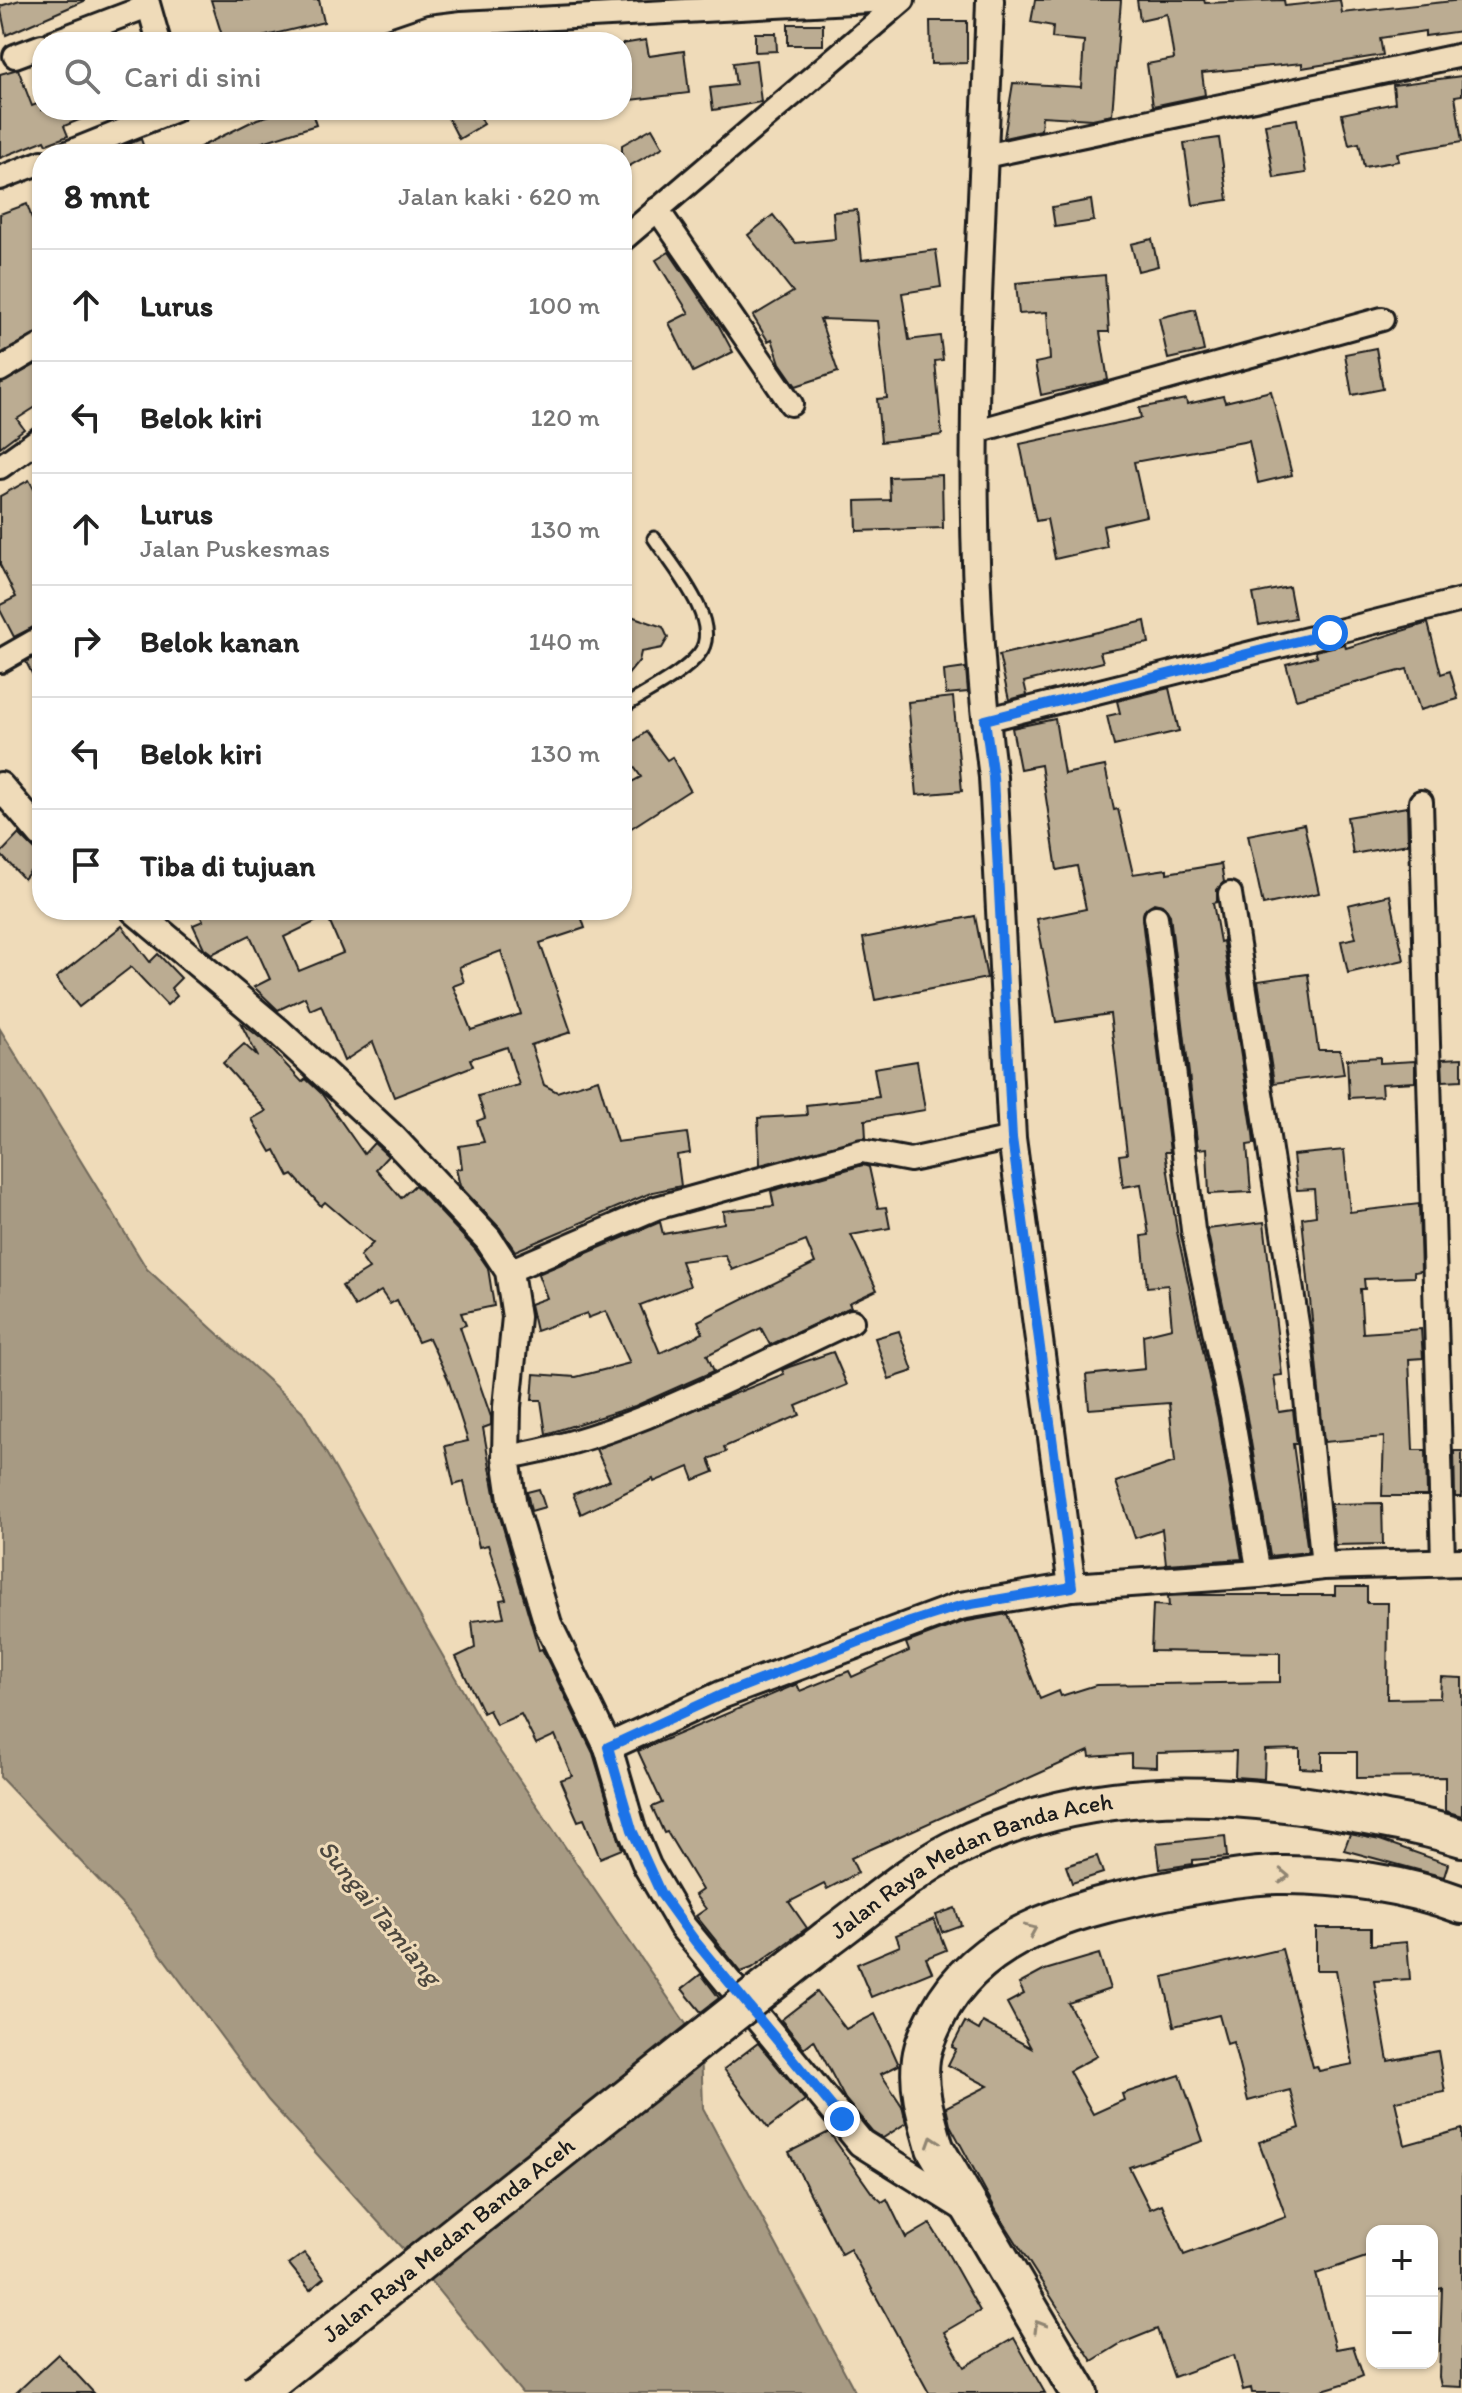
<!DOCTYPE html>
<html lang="id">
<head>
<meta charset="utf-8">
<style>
	:root { --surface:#fff; --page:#f2f2f2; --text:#222; --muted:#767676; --line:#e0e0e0 }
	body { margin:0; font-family:Itim,sans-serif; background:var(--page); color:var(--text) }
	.controls { position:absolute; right:24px; bottom:24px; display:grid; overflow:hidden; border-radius:16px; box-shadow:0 2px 6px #0004 }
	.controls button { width:72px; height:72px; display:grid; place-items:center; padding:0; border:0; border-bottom:2px solid var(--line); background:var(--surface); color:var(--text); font:40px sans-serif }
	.stop { position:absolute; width:24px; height:24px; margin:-18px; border:6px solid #1a73e8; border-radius:50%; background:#fff }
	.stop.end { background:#1a73e8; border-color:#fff; box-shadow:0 2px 8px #0008 }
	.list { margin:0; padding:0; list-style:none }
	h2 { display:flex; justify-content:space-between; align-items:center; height:104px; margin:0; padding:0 32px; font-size:34px }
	h2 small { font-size:26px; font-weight:400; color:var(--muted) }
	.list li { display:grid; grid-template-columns:52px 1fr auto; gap:24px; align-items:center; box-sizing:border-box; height:112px; padding:0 32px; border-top:2px solid var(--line) }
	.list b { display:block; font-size:30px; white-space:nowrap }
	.list p { margin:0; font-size:26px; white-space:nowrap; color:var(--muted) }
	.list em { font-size:26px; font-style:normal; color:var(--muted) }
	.icon { flex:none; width:44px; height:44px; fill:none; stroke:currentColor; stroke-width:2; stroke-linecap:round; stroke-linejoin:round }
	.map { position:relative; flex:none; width:1462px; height:2393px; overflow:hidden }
	.search { position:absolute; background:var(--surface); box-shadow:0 2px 6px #0004; left:32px; top:32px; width:600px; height:88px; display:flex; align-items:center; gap:20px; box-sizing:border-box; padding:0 28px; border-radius:32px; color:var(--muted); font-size:30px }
	.panel { position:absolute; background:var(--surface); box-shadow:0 2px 6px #0004; left:32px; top:144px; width:600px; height:776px; border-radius:32px }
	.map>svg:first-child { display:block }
</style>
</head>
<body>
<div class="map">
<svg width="1462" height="2393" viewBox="0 0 1462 2393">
	<rect width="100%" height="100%" fill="#efdbb9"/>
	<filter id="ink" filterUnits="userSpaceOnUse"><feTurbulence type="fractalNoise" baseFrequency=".0125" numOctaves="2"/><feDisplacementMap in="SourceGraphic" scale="16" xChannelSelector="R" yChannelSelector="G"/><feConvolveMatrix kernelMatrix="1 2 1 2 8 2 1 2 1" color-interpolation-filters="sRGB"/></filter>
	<g filter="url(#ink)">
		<path fill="#a79a83" stroke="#6f685a" stroke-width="2" d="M0 1029 147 1269 302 1411 486 1731 701 2046 703 2108 856 2393H522L420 2268 268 2100 131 1914 0 1777Z"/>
		<g fill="#bbac92" stroke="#1c1c1c" stroke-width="2" fill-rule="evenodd">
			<path d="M20 0H84V1L6 35 0 6Z"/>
			<path d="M211 0H319L324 22 241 42H224Z"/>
			<path d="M1035 0H1121L1112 115 1092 119 1042 116 1041 130 1004 138 1013 83 1081 87 1084 41 1052 38 1053 26 1031 22Z"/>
			<path d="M1137 0H1204L1205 3 1284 0 1285 6 1340 0 1342 13 1462 0V31L1425 36V31L1380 38 1383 55 1302 68V63L1202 73 1205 95 1153 106 1147 64 1174 59 1167 14 1140 20Z"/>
			<path d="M930 21H967V63L931 64Z"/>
			<rect x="788" y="24" width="35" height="21"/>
			<path d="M755 33H776L777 51 755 52Z"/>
			<path d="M646 40 649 56 684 51 689 93 622 101V44Z"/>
			<path d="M756 60 761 102 713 110 710 88 736 85 733 63Z"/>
			<path d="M18 69 32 106 42 102V110L101 111 64 126 68 136 47 144 45 140 0 158V74Z"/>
			<path d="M1462 76V95L1455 96 1462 142 1397 153 1399 161 1364 167 1359 143 1349 145 1342 114 1395 103 1393 85Z"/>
			<path d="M288 110H311L316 125 244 148 247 154H186L257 119Z"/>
			<path d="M444 110H477L484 124 459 139Z"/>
			<path d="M1297 119 1306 173 1274 178 1265 124Z"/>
			<path d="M652 128 663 147 622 170V145Z"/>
			<path d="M1219 138 1228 200 1193 205 1184 143Z"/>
			<path d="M141 139 146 154H121L119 148Z"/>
			<path d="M1091 200 1094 221 1055 227 1052 207Z"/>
			<path d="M27 204 42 248V331L0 354V214Z"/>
			<path d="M857 210 862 260 936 250 941 287 902 293 909 340 940 336 943 360 935 361 942 435 881 442 877 399 887 398 878 321 820 319 838 372 796 386 780 363 772 339 768 341 753 316 793 292 748 235 773 215 795 243 835 239 833 212Z"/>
			<path d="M1152 239 1158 266 1138 271 1131 244Z"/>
			<path d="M669 252 719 326 733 352 693 372 669 323 689 313 656 260Z"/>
			<path d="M1105 275 1109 332H1100L1108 380 1041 395 1035 363 1050 360 1047 312 1019 314 1016 283Z"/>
			<path d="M1195 309 1204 351 1168 359 1159 318Z"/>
			<path d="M1376 348 1383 389 1352 395 1345 354Z"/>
			<path d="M42 361V403L17 419 24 429 0 447V384Z"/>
			<path d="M1271 391 1292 475 1258 483 1249 441 1134 462 1146 516 1103 526 1107 547 1055 559 1047 519 1036 521 1020 444 1141 418 1139 408 1186 399 1187 404 1223 396 1225 402Z"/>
			<path d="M942 475 943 528 857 531 856 501 890 500 889 477Z"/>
			<path d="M29 480 42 503V623L14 637 0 610V605L16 597 0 565V496Z"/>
			<path d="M1289 587 1295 618 1259 625 1253 594Z"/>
			<path d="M631 616 663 627 668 638 662 648 641 652 639 661 622 682V621Z"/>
			<path d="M1145 621 1149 643 1100 652 1103 662 1024 682 1027 695 1009 700 999 655Z"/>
			<path d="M1428 623 1441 674 1450 671 1458 699 1420 710 1407 669 1296 699 1286 664 1317 656 1315 651 1345 644 1346 648Z"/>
			<path d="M42 653V693L26 662Z"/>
			<path d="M966 668 968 692 946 694 944 671Z"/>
			<path d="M1169 688 1179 731 1114 746 1107 716 1120 713 1117 701Z"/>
			<path d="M953 697 962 791 917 795 908 702Z"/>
			<path d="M1055 719 1064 774 1105 766 1114 810 1118 809 1133 874 1167 869V873L1221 864 1224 882 1217 890V902L1213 903 1220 942 1223 941 1253 1133 1254 1144 1247 1145 1251 1192 1209 1194 1207 1148 1198 1149 1170 915 1162 905 1154 903 1144 911 1142 919 1170 1152H1165L1177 1232 1218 1418 1242 1559 1166 1564 1162 1529 1135 1538 1116 1482 1175 1462 1169 1403 1089 1409 1086 1375 1145 1369 1143 1335 1172 1328 1168 1285 1147 1287 1142 1236 1149 1235 1141 1184 1123 1187 1119 1155 1127 1154 1110 1014 1056 1022 1037 919 1086 909 1077 866 1057 870 1041 765 1020 769 1012 728Z"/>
			<path d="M646 732 667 760 672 757 690 790 622 834V787L641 777 622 750Z"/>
			<path d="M1407 807 1408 844 1353 854 1347 817Z"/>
			<path d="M1304 824 1319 893 1263 905 1248 835Z"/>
			<path d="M19 834 42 857 24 879 0 854Z"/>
			<path d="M1390 895 1404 960 1348 973 1341 941 1356 938 1348 905Z"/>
			<path d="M197 910H579L585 928 540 943 571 1032 531 1045 544 1085 557 1092 598 1079 617 1142 687 1133 690 1153 677 1155 681 1186 653 1192 515 1251 500 1228 460 1186 456 1169 462 1168 459 1146 484 1142 477 1121 485 1118 478 1096 519 1085 507 1047 470 1059 473 1066 394 1097 373 1042 344 1061 321 1005 310 1010 305 997 278 1010 254 987 270 979 250 935 212 954 204 948 193 925 203 921ZM327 916 343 953 299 971 284 937ZM501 951 521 1014 471 1030 453 986 464 982 459 967Z"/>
			<path d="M975 916 987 978 875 1000 863 938Z"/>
			<path d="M122 926 150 962 158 954 181 978 171 988 177 996 167 1005 131 967 79 1007 56 978Z"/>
			<path d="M1308 974 1318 1050H1340L1344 1074 1274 1083 1258 981Z"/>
			<path d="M240 1022 263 1040 302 1082 306 1079 321 1093 364 1154 374 1143 388 1156 376 1169 401 1198 415 1185 475 1249 488 1268 494 1306 461 1313 466 1325 460 1327 491 1417V1425L483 1428 498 1510 539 1650 542 1649 593 1753 622 1849 600 1858 584 1819 578 1821 560 1780 572 1776 555 1735 536 1744 521 1714 496 1725 489 1710 483 1713 456 1657 475 1648 472 1621 504 1617 500 1600 506 1599 488 1545 479 1547 464 1482 454 1485 445 1446 468 1441 448 1379 429 1338 418 1342 397 1300 390 1304 381 1291 355 1307 342 1286 369 1269 360 1256 373 1243 325 1202 321 1206 293 1175 289 1177 275 1150 271 1152 252 1119 266 1111 223 1063 244 1044 258 1057Z"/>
			<path d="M1380 1057V1063L1415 1061V1082L1381 1084 1382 1096 1349 1098 1347 1059Z"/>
			<path d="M1462 1058V1080L1443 1081 1442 1059Z"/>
			<path d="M917 1061 925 1110 865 1120 866 1138 760 1165 758 1118 807 1115 806 1105 879 1097 874 1068Z"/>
			<path d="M1344 1150 1350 1212 1419 1204 1421 1271 1414 1272V1277L1364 1279 1365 1289H1360L1363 1333 1421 1329 1423 1358 1409 1359 1413 1450H1426L1427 1496H1382L1384 1437 1324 1442 1302 1218 1316 1216 1314 1189 1297 1190 1293 1155Z"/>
			<path d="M863 1165 869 1167 878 1208 886 1207 890 1228 851 1235 877 1290 849 1303 851 1307 770 1345 761 1328 707 1355 714 1371 635 1406 546 1434 541 1400H532L534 1374 576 1377 630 1363 606 1311 588 1318 587 1313 536 1331 530 1304 547 1298 538 1274 660 1222 663 1234 724 1223 723 1211 774 1206 771 1191ZM806 1241 815 1263 698 1321 703 1333 660 1353 640 1305 690 1286 681 1261 725 1255 732 1270Z"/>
			<path d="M1264 1222 1282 1375 1274 1376 1279 1412 1293 1410 1297 1444H1293L1308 1552 1270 1556 1246 1412 1207 1229Z"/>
			<path d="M899 1331 913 1371 889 1379 875 1338Z"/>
			<path d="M833 1352 847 1385 796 1406 800 1415 724 1447 726 1452 709 1459 714 1472 694 1480 689 1467 654 1482 653 1479 581 1514 573 1494 610 1480 596 1449 784 1374 782 1370 789 1367Z"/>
			<path d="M1454 1451H1462V1497H1455Z"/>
			<path d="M539 1489 545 1507 531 1511 527 1492Z"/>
			<path d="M1382 1503 1383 1544 1335 1545 1331 1504Z"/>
			<path d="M1335 1587H1367V1603H1388L1387 1699 1440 1698 1441 1677 1462 1678V1816L1445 1811V1777L1357 1778V1752H1322V1769L1300 1768V1749L1265 1750 1264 1779 1235 1777 1236 1751 1157 1753V1767L1131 1766V1754L1090 1757 1089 1751 851 1858 858 1873 827 1889 824 1884 789 1902 807 1928 752 1968 741 1972 696 1916 706 1909 695 1895 702 1890 667 1832 664 1833 652 1807 662 1803 638 1751 797 1684 800 1691 849 1671 852 1677 909 1651 906 1643 963 1622 1007 1614 1040 1699 1059 1691 1061 1696 1096 1685 1280 1682V1653L1151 1651 1153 1605 1169 1606 1168 1596 1190 1595H1335Z"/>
			<path d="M1350 1834 1380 1840 1448 1864 1444 1877 1344 1850Z"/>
			<path d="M1225 1836 1227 1857 1193 1860V1864L1160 1869 1157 1843Z"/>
			<path d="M1097 1856 1103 1873 1072 1883 1066 1866Z"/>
			<path d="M955 1908 961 1925 942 1932 936 1915Z"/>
			<path d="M934 1919 946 1950 926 1958 932 1972 871 1997 857 1964 900 1946 896 1935Z"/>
			<path d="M1316 1928H1371V1945L1407 1942 1410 1979 1374 1981 1388 2061 1438 2051 1445 2092 1395 2101 1405 2145 1462 2129V2387L1441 2386 1439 2377 1442 2288 1432 2291V2231H1372V2255L1316 2274 1336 2349 1353 2346 1363 2376 1346 2383 1313 2393H1252L1251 2388 1243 2390 1234 2355 1174 2377 1157 2329 1120 2344 1092 2361 997 2212 950 2125 946 2107 988 2086 948 2065 956 2049 952 2047 965 2022 979 2030 983 2022 1031 2048 1007 2003 1024 1994 1019 1984 1045 1970 1099 1954 1110 1989 1068 2003 1097 2056 1069 2071 1093 2114 1124 2100 1122 2094 1180 2075 1203 2141 1129 2167 1150 2209 1162 2204 1184 2255 1286 2217 1259 2142 1300 2128 1290 2090 1248 2101 1233 2042 1227 2044 1219 2015 1174 2026 1163 1977 1282 1949 1313 2067 1317 2066 1319 2071 1353 2064 1336 1970H1316Z"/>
			<path d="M701 1974 719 1998 701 2012 682 1989Z"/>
			<path d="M817 1992 846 2029 875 2014 890 2045 899 2065 881 2074 902 2106 906 2123 883 2138 872 2131 845 2099 814 2040 804 2048 781 2020Z"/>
			<path d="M758 2043 805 2100 768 2128 724 2069Z"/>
			<path d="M829 2132 872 2193 882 2202 887 2199 906 2238 930 2224 943 2245 980 2311 944 2332 964 2367 1014 2338 1045 2393H929L850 2249 841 2254 789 2152Z"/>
			<path d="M304 2253 324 2278 310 2290 289 2264Z"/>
			<path d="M58 2354 94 2393H16Z"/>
		</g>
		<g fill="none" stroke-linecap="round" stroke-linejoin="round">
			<g stroke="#1c1c1c" stroke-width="17">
				<path id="service" d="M622 708C646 692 681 676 699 654 724 624 671 564 654 538"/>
			</g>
			<g stroke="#1c1c1c" stroke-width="28">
				<g id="minor">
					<path d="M147 0 159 42"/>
					<path d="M53 42 148 6"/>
					<path d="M385 42 429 27 462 23 889 0"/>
					<path d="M15 56 42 46"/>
					<path d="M65 154 175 110"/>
					<path d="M985 156 1462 55"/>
					<path d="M0 178 42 162"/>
					<path d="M657 209 791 404"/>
					<path d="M622 240 903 0"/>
					<path d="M0 370 42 345"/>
					<path d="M973 432 1382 319"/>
					<path d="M0 467 42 437"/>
					<path d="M0 661 42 637"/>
					<path d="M985 720 1462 600"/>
					<path d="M1421 802 1443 1560"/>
					<path d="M1230 894 1301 1349 1323 1566"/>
					<path d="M1156 917 1193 1230 1232 1415 1259 1574"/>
					<path d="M509 1271 656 1208 862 1151 910 1160 1012 1138"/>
					<path d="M506 1457C630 1437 739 1373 852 1321"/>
				</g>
			</g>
			<g stroke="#1c1c1c" stroke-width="32">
				<g id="tertiary">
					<path d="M990 0C982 259 958 518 993 777L1012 1138 1072 1587"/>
					<path d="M0 786 42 835"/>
					<path d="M134 910 279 1032 393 1138 488 1239 509 1271 516 1317 507 1407 506 1457 513 1506 548 1624 608 1747 632 1830 647 1866 682 1926 861 2143 968 2210"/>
					<path d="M608 1747 721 1695 960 1606 1072 1587 1259 1574 1323 1566 1462 1562"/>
				</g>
			</g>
			<g stroke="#1c1c1c" stroke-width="42">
				<g id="trunk">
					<path id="s1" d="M828 1938C868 1909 908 1873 952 1850 1079 1785 1213 1788 1349 1813 1387 1820 1425 1826 1462 1838"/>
					<path d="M1079 2393 935 2148C927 2119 917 2090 921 2059 923 2043 931 2028 938 2014 983 1928 1087 1906 1175 1889 1209 1883 1243 1876 1277 1875 1337 1874 1406 1884 1462 1905"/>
				</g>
			</g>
			<use href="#service" stroke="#efdbb9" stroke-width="11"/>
			<use href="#minor" stroke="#efdbb9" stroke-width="22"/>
			<use href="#tertiary" stroke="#efdbb9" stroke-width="26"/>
			<use href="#trunk" stroke="#efdbb9" stroke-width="36"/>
			<g stroke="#1c1c1c" stroke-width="42" stroke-linecap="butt">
				<g id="trunk-bridge">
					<path id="s2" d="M256 2393 828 1938"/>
				</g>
			</g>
			<use href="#trunk-bridge" stroke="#efdbb9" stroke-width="36"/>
		</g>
		<defs><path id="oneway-chevron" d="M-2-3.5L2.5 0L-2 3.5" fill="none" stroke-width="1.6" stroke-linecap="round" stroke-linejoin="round" transform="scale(2)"/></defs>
		<g stroke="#908572">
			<use href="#oneway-chevron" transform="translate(1284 1876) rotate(2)"/>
			<use href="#oneway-chevron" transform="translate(1031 1930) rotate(-24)"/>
			<use href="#oneway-chevron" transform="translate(933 2141) rotate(-108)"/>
			<use href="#oneway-chevron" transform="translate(1039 2326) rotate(-121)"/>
		</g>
	</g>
	<g fill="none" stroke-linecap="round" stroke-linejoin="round" filter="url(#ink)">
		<path stroke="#1a73e8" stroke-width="10" d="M842 2119 695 1941 661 1894 632 1830 608 1747 721 1695 910 1622 960 1606 1072 1587 1012 1138 993 777 985 720 1330 633"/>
	</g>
	<g text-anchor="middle" stroke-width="6" stroke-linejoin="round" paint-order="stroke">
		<g font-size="24" fill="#1c1c1c" stroke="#efdbb9">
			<text dy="8" stroke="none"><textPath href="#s1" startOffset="164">Jalan Raya Medan Banda Aceh</textPath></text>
			<text dy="8" stroke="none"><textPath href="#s2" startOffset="246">Jalan Raya Medan Banda Aceh</textPath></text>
		</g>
		<g font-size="26" font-style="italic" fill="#4d4840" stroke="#efdbb9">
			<text transform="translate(380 1912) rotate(51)" y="9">Sungai Tamiang</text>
		</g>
	</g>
</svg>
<div class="controls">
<button>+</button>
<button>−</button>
</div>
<div class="stop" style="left:1330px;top:633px"></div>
<div class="stop end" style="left:842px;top:2119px"></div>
<div class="search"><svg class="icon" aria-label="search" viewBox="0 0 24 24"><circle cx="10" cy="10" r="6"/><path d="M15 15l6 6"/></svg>Cari di sini</div>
<section class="panel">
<h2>8 mnt<small>Jalan kaki · 620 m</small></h2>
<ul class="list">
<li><svg class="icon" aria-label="ahead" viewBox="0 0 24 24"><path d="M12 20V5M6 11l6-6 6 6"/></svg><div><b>Lurus</b></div><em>100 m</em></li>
<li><svg class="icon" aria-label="left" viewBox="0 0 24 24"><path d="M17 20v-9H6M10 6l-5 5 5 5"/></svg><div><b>Belok kiri</b></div><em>120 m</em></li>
<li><svg class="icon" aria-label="ahead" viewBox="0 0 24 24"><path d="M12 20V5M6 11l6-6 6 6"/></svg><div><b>Lurus</b><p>Jalan Puskesmas</p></div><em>130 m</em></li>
<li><svg class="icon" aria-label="right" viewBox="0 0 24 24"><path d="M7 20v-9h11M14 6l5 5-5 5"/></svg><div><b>Belok kanan</b></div><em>140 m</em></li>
<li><svg class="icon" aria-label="left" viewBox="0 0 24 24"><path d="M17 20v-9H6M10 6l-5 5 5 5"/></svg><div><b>Belok kiri</b></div><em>130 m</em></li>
<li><svg class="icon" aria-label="arrive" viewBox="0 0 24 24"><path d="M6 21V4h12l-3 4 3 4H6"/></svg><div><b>Tiba di tujuan</b></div></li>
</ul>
</section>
</div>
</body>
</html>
